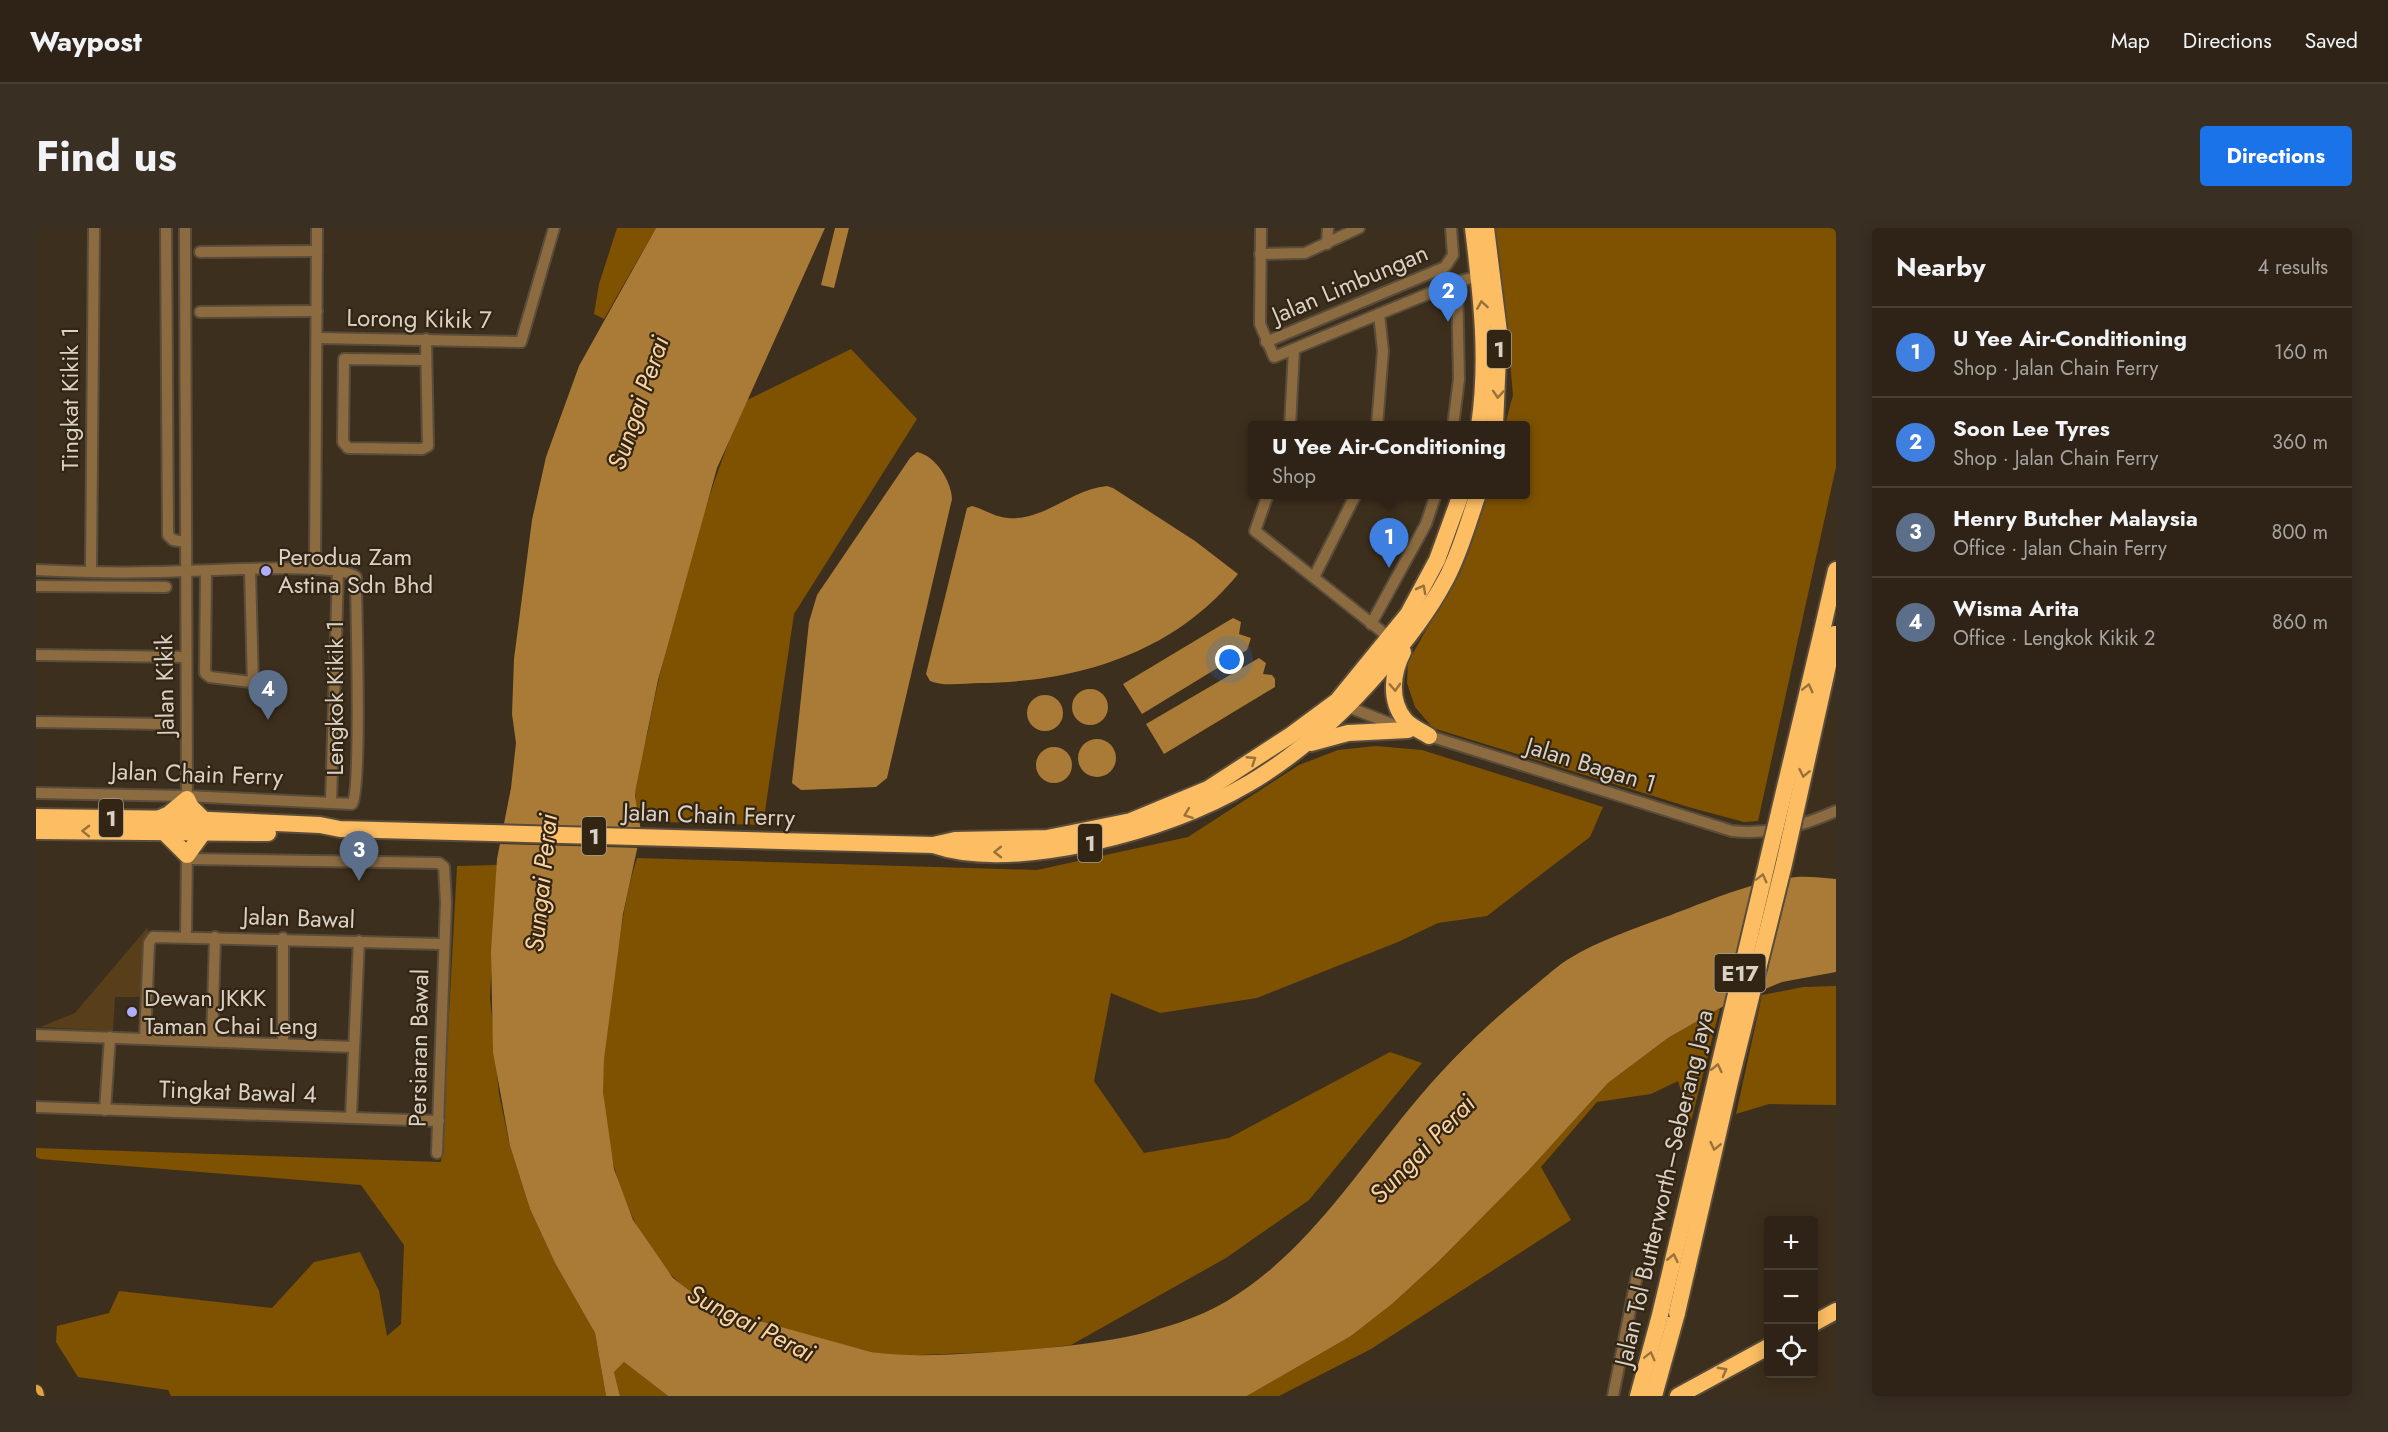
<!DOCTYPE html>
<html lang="en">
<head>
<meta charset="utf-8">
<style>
	:root { --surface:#2e2316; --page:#3a2f23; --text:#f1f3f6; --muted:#a7a4a1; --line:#494035; --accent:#1a73e8 }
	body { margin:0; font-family:Jost,sans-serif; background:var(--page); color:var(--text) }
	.controls { position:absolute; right:18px; bottom:18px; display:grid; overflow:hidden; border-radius:6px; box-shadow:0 3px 15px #0003 }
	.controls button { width:54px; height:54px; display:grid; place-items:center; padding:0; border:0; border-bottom:2px solid var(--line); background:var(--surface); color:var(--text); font:30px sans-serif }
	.you { position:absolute; left:1194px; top:432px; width:21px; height:21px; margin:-15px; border:4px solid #fff; border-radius:50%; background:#1a73e8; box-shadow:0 0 0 9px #1a73e833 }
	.badge { display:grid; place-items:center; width:39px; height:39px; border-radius:50%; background:var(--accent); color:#fff; font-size:20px; font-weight:700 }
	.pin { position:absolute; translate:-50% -50px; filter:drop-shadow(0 2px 3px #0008) }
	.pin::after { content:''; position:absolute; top:32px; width:21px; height:18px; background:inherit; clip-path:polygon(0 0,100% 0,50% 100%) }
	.popup { position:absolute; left:1212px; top:193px; width:282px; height:78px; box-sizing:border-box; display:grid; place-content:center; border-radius:6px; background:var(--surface); filter:drop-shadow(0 2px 4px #0005); font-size:20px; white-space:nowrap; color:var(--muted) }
	.popup b { font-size:22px; color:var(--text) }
	.popup::after { content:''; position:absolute; left:50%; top:100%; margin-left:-12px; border:12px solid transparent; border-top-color:var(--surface) }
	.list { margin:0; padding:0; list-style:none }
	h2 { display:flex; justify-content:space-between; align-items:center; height:78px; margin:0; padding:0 24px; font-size:26px }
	h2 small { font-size:20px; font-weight:400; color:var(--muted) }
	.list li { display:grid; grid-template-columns:39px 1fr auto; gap:18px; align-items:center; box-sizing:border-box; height:90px; padding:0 24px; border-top:2px solid var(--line) }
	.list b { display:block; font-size:22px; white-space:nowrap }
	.list p { margin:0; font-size:20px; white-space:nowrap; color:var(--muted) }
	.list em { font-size:20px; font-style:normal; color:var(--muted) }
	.icon { flex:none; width:33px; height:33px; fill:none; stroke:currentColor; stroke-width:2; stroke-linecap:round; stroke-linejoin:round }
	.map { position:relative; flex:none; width:1800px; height:1168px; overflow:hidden; border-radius:6px }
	header { display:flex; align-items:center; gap:36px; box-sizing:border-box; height:84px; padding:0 30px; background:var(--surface); border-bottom:2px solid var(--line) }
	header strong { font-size:28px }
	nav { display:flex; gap:33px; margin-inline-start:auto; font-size:21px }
	.intro { display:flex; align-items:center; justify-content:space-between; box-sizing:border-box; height:144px; padding:0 36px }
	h1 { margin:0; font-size:42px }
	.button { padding:15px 27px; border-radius:6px; background:var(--accent); color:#fff; font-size:21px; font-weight:700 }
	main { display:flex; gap:36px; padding:0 36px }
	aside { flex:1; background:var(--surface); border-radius:6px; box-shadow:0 3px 15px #0003 }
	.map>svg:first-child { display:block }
</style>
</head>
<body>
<header>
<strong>Waypost</strong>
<nav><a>Map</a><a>Directions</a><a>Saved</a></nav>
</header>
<div class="intro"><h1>Find us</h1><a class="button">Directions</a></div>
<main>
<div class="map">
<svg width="1800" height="1168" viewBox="0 0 1800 1168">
	<rect width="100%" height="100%" fill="#3d2f1d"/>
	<path fill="#593f19" d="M112 699 105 769H79L77 803 4 799 39 785Z"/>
	<g fill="#7e5200">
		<path d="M581 0H620L568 91 558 86 563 56Z"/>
		<path d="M1456 0H1800V239L1722 593 1708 594 1656 580 1397 500 1379 479 1371 455 1372 434 1414 360 1446 267 1490 266V198L1469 197 1477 167 1472 111Z"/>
		<path d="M815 121 881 191 758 386 727 597 628 594 630 584 601 580C595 558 606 529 611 507 634 393 664 281 709 173Z"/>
		<path d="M1340 518 1386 522 1567 579 1554 609 1451 688 1402 695 1362 714 1221 770 1124 785 1075 765 1058 853 1108 925 1193 910 1354 824 1386 835 1273 972 1190 1030 1035 1117 985 1123 859 1128 835 1124 695 1087C608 1054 570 950 567 863 566 823 573 781 579 741 585 703 589 667 601 630L1001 642 1152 609 1263 537 1302 522Z"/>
		<path d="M461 637 454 769 463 866 474 918 494 981 519 1035 559 1105 570 1168H135L132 1162 42 1149 20 1114 21 1098 73 1085 83 1063 236 1080 278 1034 324 1024 343 1063 351 1108 365 1096 368 1017 325 957 4 931 0 929V920L405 934 421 638Z"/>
		<path d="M1800 758V877L1733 876 1700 886 1726 767 1767 759Z"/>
		<path d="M1684 780 1655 893 1642 853 1615 866 1561 874 1505 939 1535 992 1335 1121 1243 1168H1211L1315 1108 1356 1076 1402 1034 1493 942 1572 855 1632 810Z"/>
		<path d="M588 1134 632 1168H584L578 1144Z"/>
	</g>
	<g fill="#a97b37">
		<path d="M620 0H789L681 240 622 452 600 559 599 568 605 603 587 686 568 831 567 864 578 941 597 992 637 1050 676 1080 835 1124C872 1129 906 1127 943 1125 1022 1120 1121 1114 1191 1073 1269 1026 1318 948 1374 880 1409 837 1448 799 1491 764 1504 754 1517 741 1531 732 1563 712 1600 700 1635 687 1672 673 1721 652 1760 649 1773 648 1787 650 1800 651V744L1746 754 1684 780 1632 810 1572 855 1493 942 1402 1034 1356 1076 1315 1108 1211 1168H632L588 1134 578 1144 584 1168H570L559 1105 519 1035 494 981 474 918 457 824 455 723 461 631 475 560 480 515 476 486 478 431 496 292 510 229 543 138Z"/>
		<path d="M799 0H813L798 60 785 57Z"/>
		<path d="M881 224C900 228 915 253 916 271L851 550 840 559 765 562 756 555 773 394 781 367 874 230Z"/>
		<path d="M1071 258 1077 260 1159 313 1202 346C1138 425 1042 454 944 455 929 455 907 459 894 453L890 446 931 280 936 278C948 281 958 289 972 290 1008 293 1036 261 1071 258Z"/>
		<path d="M1197 390 1205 394 1203 406 1215 410 1211 422 1106 486 1087 456Z"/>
		<path d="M1223 430 1230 435 1227 446 1236 447 1239 451V459L1128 526 1110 496Z"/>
		<circle cx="1054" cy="479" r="18"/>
		<circle cx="1009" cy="485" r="18"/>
		<circle cx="1061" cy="530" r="19"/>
		<circle cx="1018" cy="537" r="18"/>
	</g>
	<path fill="#3d2f1d" d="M465 596 608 600V603L606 620 461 616Z"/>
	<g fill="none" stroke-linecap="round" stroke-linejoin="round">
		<g stroke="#594c3b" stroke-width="14">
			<g id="minor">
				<path d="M130 0 132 307 137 312 149 314"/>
				<path d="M149 0 151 573"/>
				<path d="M1225 0 1224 96 1238 129 1421 54 1446 47"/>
				<path d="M1291 16 1292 0"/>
				<path d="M164 24 281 23"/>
				<path d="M1224 26 1269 25 1323 0"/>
				<path d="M164 84 281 83"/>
				<path d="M281 110 485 114 518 0"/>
				<path d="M390 111 392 218 386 221 312 220 307 214 308 131 390 132"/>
				<path d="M1230 114 1409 39 1417 27 1415 0"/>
				<path d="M1254 198 1258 121"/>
				<path d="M1341 198 1347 123 1343 86"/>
				<path d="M1417 198 1423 151 1421 54"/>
				<path d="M1232 266 1219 303 1354 410"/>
				<path d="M279 341 281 0"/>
				<path d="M0 342C40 344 80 345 119 344 152 344 302 333 320 349 320 380 326 562 316 576L150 568 0 565"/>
				<path d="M55 342 58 0"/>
				<path d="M214 342 217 457"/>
				<path d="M170 343 169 445 174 449 215 454"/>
				<path d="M1278 349 1320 266"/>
				<path d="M0 358 130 359"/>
				<path d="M1335 396 1390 296 1400 266"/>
				<path d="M0 427 149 429"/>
				<path d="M1305 476 1363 499"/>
				<path d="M0 494 131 496"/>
				<path d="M1387 506 1696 603C1734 607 1766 598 1800 583"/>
				<path d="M295 574 302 343"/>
				<path d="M151 631 403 635 408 639 410 674 401 925"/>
				<path d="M150 708 151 621"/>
				<path d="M1 807 318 819"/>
				<path d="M109 811 113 715 117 709 407 716"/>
				<path d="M176 813 179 709"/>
				<path d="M247 816V710"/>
				<path d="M0 879 403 893"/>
				<path d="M69 882 74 809"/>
				<path d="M315 888 323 713"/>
				<path d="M1577 1168 1601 1047"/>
			</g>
		</g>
		<g stroke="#594c3b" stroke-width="16">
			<path id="major" d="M0 1164 1 1168"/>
		</g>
		<g stroke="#594c3b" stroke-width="20">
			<g id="highway">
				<path d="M1437 0C1445 67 1453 130 1443 198"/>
				<path d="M1450 0 1463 104 1459 198"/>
				<path d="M1786 403 1800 342"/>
				<path d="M1367 424C1356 445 1353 473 1369 492 1375 499 1385 503 1393 508"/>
				<path d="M1275 515 1312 505 1372 502"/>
				<path d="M0 589 151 591 284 597 304 601 897 617 919 612 1011 610 1095 593 1172 561 1255 507 1301 473 1372 386 1401 332 1425 266"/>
				<path d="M124 590 133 586 151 571 155 579 167 591"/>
				<path d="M0 603 232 605"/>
				<path d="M128 604 151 627 167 605"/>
				<path d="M897 617C943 633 1007 625 1054 615 1176 588 1259 540 1341 446 1367 417 1391 387 1410 351 1424 325 1432 295 1442 266"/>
				<path d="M1778 1095 1800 1083"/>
				<path d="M1602 1168 1624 1087"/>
				<path d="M1618 1168 1641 1085"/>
				<path d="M1642 1168 1732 1119"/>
			</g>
		</g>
		<use href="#minor" stroke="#8c6b40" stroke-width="10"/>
		<use href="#major" stroke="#e5a33e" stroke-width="14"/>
		<use href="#highway" stroke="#fcbd63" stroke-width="16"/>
		<g stroke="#594c3b" stroke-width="20" stroke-linecap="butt">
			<g id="highway-bridge">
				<path d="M1641 1085 1694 854 1748 636 1799 406"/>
				<path d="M1624 1087 1786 403"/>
			</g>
		</g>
		<use href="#highway-bridge" stroke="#fcbd63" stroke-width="16"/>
	</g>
	<defs><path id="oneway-chevron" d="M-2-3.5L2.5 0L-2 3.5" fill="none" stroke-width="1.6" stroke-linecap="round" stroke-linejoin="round" transform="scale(1.5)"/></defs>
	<g stroke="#98713b">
		<use href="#oneway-chevron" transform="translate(1446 77) rotate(-99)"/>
		<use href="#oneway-chevron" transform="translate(1462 166) rotate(94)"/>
		<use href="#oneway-chevron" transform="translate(1386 361) rotate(-62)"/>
		<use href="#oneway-chevron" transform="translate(1359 459) rotate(88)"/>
		<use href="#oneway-chevron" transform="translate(1772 460) rotate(-76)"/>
		<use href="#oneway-chevron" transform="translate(1216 532) rotate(-33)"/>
		<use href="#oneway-chevron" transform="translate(1768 545) rotate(102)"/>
		<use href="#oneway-chevron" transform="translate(1152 586) rotate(159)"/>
		<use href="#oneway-chevron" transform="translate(50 603) rotate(-179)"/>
		<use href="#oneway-chevron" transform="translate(962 624) rotate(179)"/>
		<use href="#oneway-chevron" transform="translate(1726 650) rotate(-76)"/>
		<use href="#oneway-chevron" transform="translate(1681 840) rotate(-77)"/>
		<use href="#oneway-chevron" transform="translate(1679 918) rotate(103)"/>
		<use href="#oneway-chevron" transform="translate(1637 1030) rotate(-77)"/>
		<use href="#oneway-chevron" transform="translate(1614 1128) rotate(-76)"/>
		<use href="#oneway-chevron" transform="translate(1687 1143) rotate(-28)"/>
	</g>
	<g fill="#afaefa" stroke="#332513" stroke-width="2">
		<circle cx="230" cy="343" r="6"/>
		<circle cx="96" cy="784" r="6"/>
	</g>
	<g text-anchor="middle" stroke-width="4.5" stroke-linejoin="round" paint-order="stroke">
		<g fill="#332513" stroke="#a89d90" stroke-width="1.5">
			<rect x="1451" y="102" width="24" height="38" rx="4.5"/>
			<rect x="63" y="571" width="24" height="38" rx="4.5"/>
			<rect x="546" y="589" width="24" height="38" rx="4.5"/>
			<rect x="1042" y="596" width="24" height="38" rx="4.5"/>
			<rect x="1678.5" y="726" width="51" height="38" rx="4.5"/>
		</g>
		<g font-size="22" font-weight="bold" fill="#dad1c6">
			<text x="1463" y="129">1</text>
			<text x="75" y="598">1</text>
			<text x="558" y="616">1</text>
			<text x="1054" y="623">1</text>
			<text x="1704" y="753">E17</text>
		</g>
		<g font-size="24" fill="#dad1c6" stroke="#332513">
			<text transform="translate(1314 56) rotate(-23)" y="8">Jalan Limbungan</text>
			<text transform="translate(383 91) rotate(1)" y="8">Lorong Kikik 7</text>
			<text transform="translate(34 171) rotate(-90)" y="8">Tingkat Kikik 1</text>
			<text transform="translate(129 457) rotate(-91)" y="8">Jalan Kikik</text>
			<text transform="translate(299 470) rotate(-90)" y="8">Lengkok Kikik 1</text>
			<text transform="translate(1555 537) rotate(17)" y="8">Jalan Bagan 1</text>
			<text transform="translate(161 546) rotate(2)" y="8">Jalan Chain Ferry</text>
			<text transform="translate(673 587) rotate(2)" y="8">Jalan Chain Ferry</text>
			<text transform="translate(263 690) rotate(2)" y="8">Jalan Bawal</text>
			<text transform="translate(383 820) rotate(-89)" y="8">Persiaran Bawal</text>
			<text transform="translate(202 864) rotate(2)" y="8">Tingkat Bawal 4</text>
			<text transform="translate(1628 960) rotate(-77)" y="8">Jalan Tol Butterworth–Seberang Jaya</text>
		</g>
		<g font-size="24" fill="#dad1c6" stroke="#332513" text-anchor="start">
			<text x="242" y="337">Perodua Zam<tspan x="242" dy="28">Astina Sdn Bhd</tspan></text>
			<text x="108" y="778">Dewan JKKK<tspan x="108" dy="28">Taman Chai Leng</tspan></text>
		</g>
		<g font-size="26" font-style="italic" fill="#fad3a0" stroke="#332513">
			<text transform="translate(602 175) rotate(-71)" y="9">Sungai Perai</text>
			<text transform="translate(505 655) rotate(-84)" y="9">Sungai Perai</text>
			<text transform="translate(1386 921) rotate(-46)" y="9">Sungai Perai</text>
			<text transform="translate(715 1095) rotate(27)" y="9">Sungai Perai</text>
		</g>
	</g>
</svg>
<div class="controls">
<button>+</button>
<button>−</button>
<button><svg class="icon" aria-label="locate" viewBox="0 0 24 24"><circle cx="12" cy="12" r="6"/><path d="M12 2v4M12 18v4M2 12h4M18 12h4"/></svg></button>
</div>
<div class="you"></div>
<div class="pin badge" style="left:1353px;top:340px;background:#3f7fe0">1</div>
<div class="popup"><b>U Yee Air-Conditioning</b>Shop</div>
<div class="pin badge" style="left:1412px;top:94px;background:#3f7fe0">2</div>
<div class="pin badge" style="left:323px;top:653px;background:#5c6f8a">3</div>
<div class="pin badge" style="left:232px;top:492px;background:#5c6f8a">4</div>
</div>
<aside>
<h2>Nearby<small>4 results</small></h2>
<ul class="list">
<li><span class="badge" style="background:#3f7fe0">1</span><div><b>U Yee Air-Conditioning</b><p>Shop · Jalan Chain Ferry</p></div><em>160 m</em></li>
<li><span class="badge" style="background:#3f7fe0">2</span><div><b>Soon Lee Tyres</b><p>Shop · Jalan Chain Ferry</p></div><em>360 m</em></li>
<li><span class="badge" style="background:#5c6f8a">3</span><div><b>Henry Butcher Malaysia</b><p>Office · Jalan Chain Ferry</p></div><em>800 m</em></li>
<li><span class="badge" style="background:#5c6f8a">4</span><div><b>Wisma Arita</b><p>Office · Lengkok Kikik 2</p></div><em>860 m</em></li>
</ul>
</aside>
</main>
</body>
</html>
